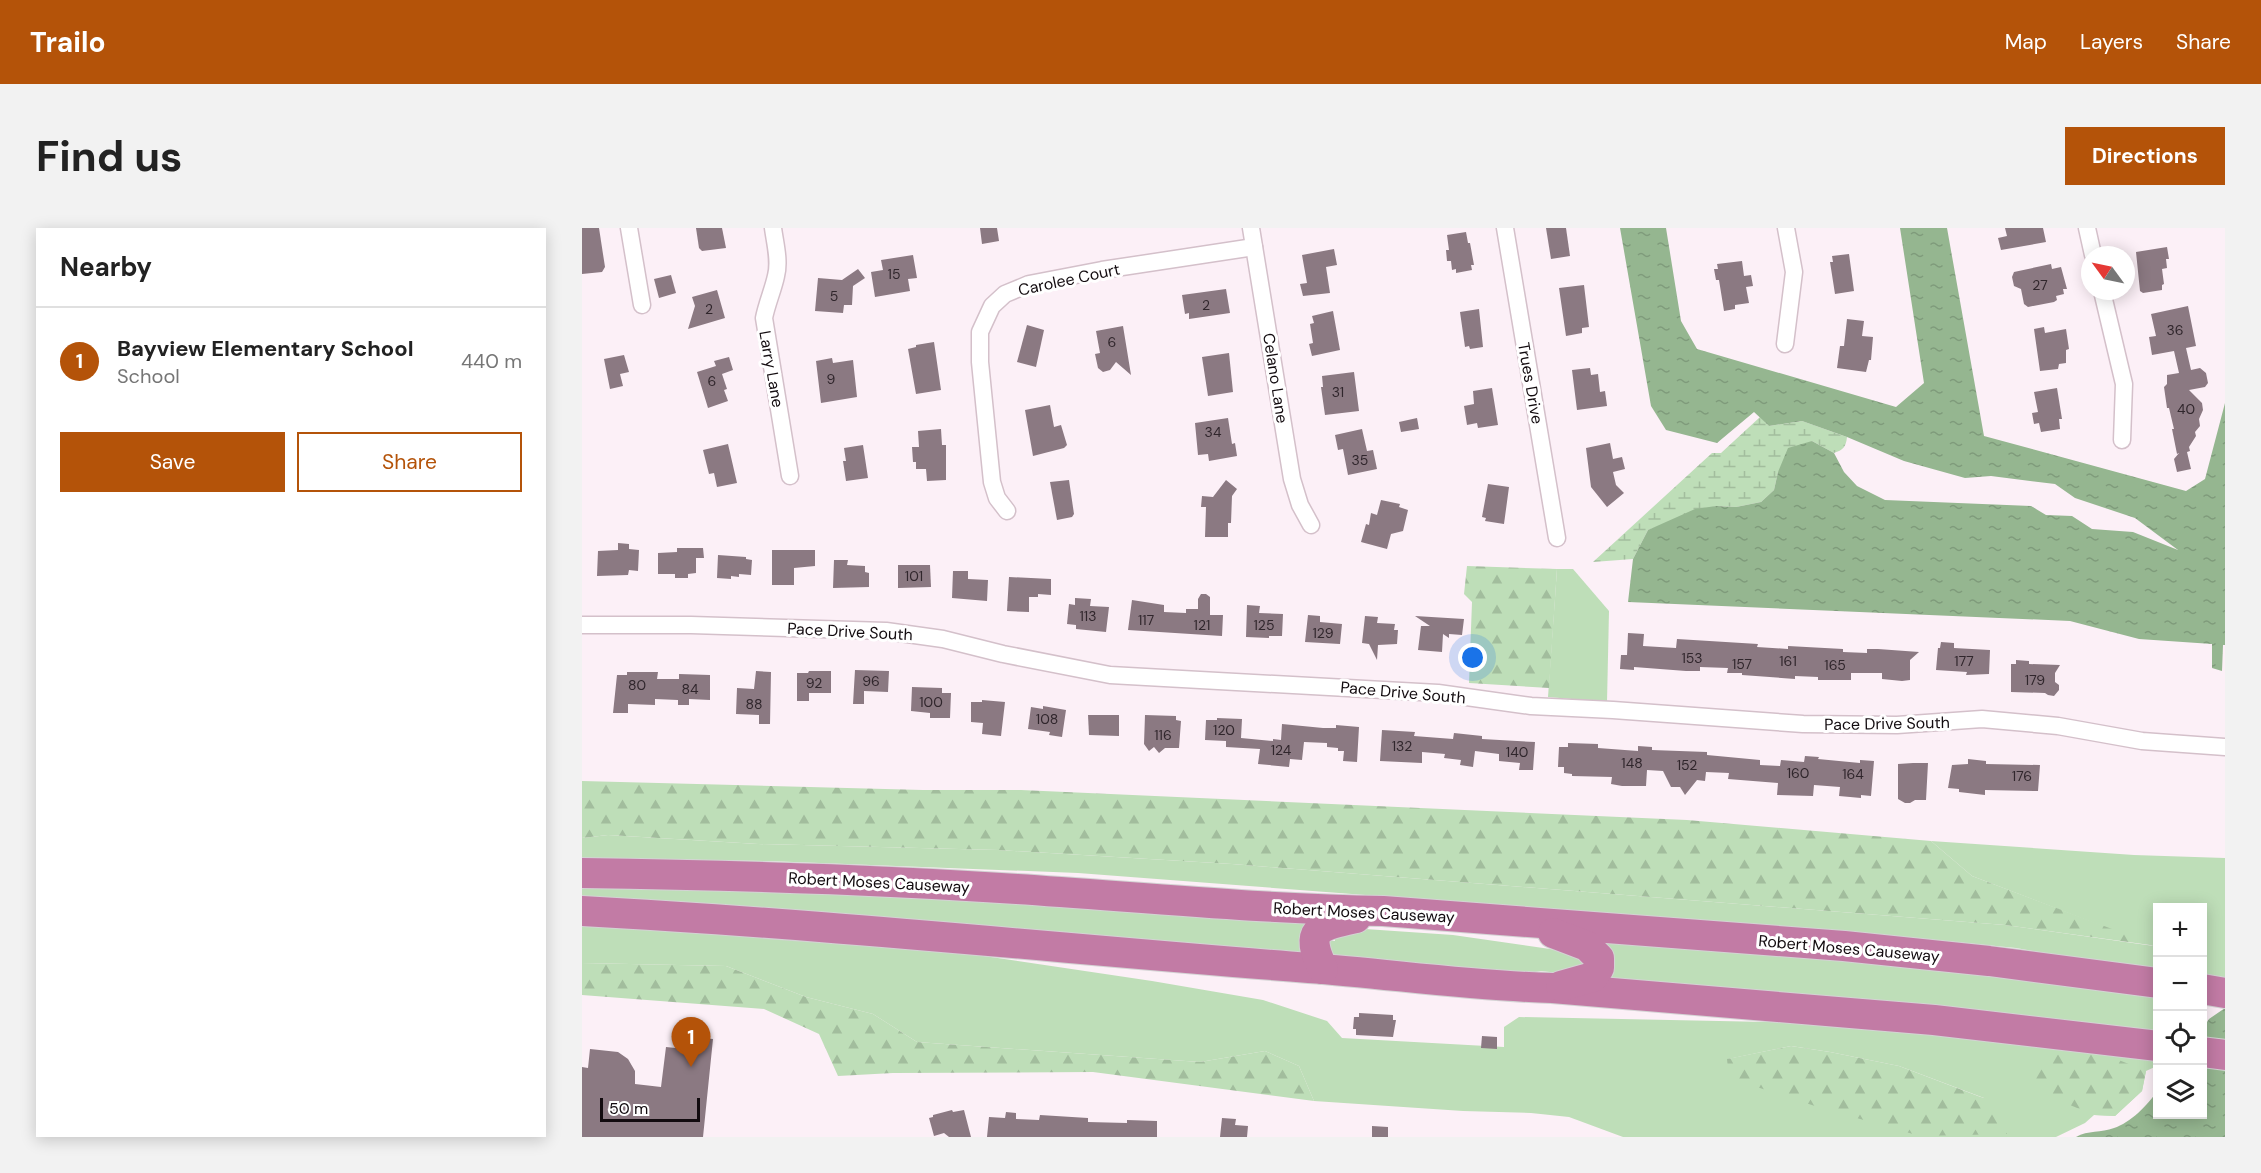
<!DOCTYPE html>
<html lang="en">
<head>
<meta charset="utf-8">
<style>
	:root { --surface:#fff; --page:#f2f2f2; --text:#222; --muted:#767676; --line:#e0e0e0; --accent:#b45309 }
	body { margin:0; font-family:"DM Sans",sans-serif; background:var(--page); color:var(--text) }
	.controls { position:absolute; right:18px; bottom:18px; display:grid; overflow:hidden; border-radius:0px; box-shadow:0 3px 15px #0003 }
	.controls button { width:54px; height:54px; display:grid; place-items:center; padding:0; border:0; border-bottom:2px solid var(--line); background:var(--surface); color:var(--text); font:30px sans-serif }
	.compass { position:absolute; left:1499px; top:18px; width:54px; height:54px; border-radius:50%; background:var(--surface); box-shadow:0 3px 15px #0003; rotate:303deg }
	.scale { position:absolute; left:18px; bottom:15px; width:100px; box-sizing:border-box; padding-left:6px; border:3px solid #120b0f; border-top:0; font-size:16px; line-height:21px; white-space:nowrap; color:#120b0f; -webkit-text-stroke:4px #fff; paint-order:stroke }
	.you { position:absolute; left:891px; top:430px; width:21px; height:21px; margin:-15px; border:4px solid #fff; border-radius:50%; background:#1a73e8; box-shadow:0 0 0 9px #1a73e833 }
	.badge { display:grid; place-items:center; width:39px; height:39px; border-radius:50%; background:var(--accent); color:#fff; font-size:20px; font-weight:700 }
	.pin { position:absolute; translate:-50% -50px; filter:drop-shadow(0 2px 3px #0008) }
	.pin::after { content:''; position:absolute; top:32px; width:21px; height:18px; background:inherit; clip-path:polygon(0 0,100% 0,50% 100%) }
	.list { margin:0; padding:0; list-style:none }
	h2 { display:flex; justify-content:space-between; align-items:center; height:78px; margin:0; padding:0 24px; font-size:26px }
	h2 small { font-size:20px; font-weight:400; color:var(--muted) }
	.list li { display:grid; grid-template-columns:39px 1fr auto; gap:18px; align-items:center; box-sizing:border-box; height:108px; padding:0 24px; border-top:2px solid var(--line) }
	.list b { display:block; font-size:22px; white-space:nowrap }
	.list p { margin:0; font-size:20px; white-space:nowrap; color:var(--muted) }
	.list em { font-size:20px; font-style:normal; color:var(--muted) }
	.actions { display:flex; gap:12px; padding:18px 24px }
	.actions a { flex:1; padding:14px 0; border:2px solid var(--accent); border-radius:0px; text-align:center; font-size:21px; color:var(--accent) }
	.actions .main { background:var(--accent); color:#fff }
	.icon { flex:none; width:33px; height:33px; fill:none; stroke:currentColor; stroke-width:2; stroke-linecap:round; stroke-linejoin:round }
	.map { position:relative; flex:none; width:1643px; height:909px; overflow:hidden; border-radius:0px }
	header { display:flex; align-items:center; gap:36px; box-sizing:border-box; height:84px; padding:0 30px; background:var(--accent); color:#fff }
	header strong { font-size:28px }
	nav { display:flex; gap:33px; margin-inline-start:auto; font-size:21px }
	.intro { display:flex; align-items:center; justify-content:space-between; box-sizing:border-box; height:144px; padding:0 36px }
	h1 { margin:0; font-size:42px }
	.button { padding:15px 27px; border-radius:0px; background:var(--accent); color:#fff; font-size:21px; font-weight:700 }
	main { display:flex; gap:36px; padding:0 36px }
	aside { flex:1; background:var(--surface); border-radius:0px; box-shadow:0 3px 15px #0003 }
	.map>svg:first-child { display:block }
</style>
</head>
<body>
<header>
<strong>Trailo</strong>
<nav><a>Map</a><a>Layers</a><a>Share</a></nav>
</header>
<div class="intro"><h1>Find us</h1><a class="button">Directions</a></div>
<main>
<aside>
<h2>Nearby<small></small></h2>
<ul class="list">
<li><span class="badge">1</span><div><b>Bayview Elementary School</b><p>School</p></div><em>440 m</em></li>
</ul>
<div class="actions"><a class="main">Save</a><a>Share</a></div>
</aside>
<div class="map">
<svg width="1643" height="909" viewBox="0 0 1643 909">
	<defs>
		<pattern id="forest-firs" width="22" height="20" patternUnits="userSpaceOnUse" patternTransform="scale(1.5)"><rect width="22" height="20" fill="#bedeb8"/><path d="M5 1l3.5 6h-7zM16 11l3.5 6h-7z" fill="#a2bd9d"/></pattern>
		<pattern id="wetland-marsh" width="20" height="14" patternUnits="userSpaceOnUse" patternTransform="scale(1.5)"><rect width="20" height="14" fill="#bedeb8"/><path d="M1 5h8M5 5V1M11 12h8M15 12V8" fill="none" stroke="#a2bd9d"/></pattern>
		<pattern id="water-ripples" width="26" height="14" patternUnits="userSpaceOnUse" patternTransform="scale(1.5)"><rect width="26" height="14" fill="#95b690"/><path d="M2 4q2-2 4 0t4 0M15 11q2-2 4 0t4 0" fill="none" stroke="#7f9b7b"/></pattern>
	</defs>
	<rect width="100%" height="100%" fill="#fcf0f7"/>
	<g fill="#bedeb8" fill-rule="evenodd">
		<path d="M975 341H991L1027 383 1025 474 966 469Z"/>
		<path d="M26 607 176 616 416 622 650 636 1423 697 1572 718 1390 648 1349 613 1552 627 1643 630V756L1621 752 1620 680H1576L1575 745 1434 720 1282 705 496 645 186 633 0 630V610Z"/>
		<path d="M0 653 328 660 716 692 725 697 727 704 718 728 0 676Z"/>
		<path d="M0 694 287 711 570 753 681 772 745 793 760 810 922 819V799L937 789 1231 795 1575 825V838L1564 843 1560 863 1533 888 1512 887 1503 895 1474 909H1041L987 889 949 885 881 883 732 873 717 838 683 823 618 834 335 814 291 786 224 769 144 738 0 735ZM1209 818 1248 824 1317 838 1402 870 1146 831Z"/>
		<path d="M754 699 871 707 1003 726V748L959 743 931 748 750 732 745 713H753L750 702Z"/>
		<path d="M1019 711 1306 733 1575 766V812L1024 758Z"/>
	</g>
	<g fill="url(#forest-firs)">
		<path d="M885 338 975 341 967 460 887 455 890 374 882 366Z"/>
		<path d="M0 553 341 562H439L1105 592 1349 613 1390 648 1575 718 1423 697 650 636 416 622 176 616 26 607 0 610Z"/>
		<path d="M0 735 144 738 224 769 291 786 335 814 618 834 683 823 717 838 732 873 511 844 311 845 256 848 237 806 182 781 0 767Z"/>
		<path d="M1209 818 1248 824 1317 838 1404 871 1425 906 1338 908 1236 879 1147 850 1145 831Z"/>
		<path d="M1488 823 1517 824 1564 843 1560 863 1533 888 1512 887 1452 862 1449 842 1460 831Z"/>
	</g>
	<path fill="url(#wetland-marsh)" d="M1178 189 1187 198 1220 193 1265 209C1264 219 1261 222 1252 225L1230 213 1196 244 1192 262 1179 274 1154 279 1134 278 1066 302 1051 331 1011 334 1130 225H1139Z"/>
	<g fill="url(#water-ripples)">
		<path d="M1038 0H1084L1099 93 1115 121 1314 179 1342 155 1318 0H1365L1402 208 1604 263 1623 251 1643 175V417H1641L1640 443 1630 440V416L1557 411 1488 393 1046 374 1051 331 1066 302 1113 281 1134 278 1154 279 1179 274 1192 262 1196 244 1206 220 1230 213 1252 225 1262 244 1275 258 1303 272 1449 278 1464 287 1490 288 1510 301 1551 304 1596 322 1553 290 1493 270 1473 256 1409 248 1383 250 1322 233 1265 209 1220 193 1187 198 1172 184 1135 215 1084 202 1069 178Z"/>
		<path d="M1643 780V909H1494C1506 902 1519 905 1532 900 1548 895 1566 877 1575 863L1576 886H1620L1621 800 1627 791Z"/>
	</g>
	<g fill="#8b7982">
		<path d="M0 0H17L23 39 20 44 0 46Z"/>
		<path d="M114 0H140L144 20 120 23 117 20Z"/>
		<path d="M398 0H415L417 13 400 16Z"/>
		<path d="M964 0H984L988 28 969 31Z"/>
		<path d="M1423 0H1461L1464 14 1419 22 1416 10 1425 8Z"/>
		<path d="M884 4 886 15H888L892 37H889L890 42 874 45V41L870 42 869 33H865L864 22H867L865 7Z"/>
		<path d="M1585 19 1587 31H1584L1585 40 1580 41 1582 56 1580 57V62L1561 65 1558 63 1554 24Z"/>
		<path d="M752 21 755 37 744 39 748 65 721 68 718 56 725 55 720 27Z"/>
		<path d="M1267 26 1272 63 1253 66 1248 34H1251L1250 28Z"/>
		<path d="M331 27 335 50 326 51 328 63 293 69 289 44 301 42 299 32Z"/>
		<path d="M1160 33 1162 48 1169 47 1171 58 1164 59 1167 75 1153 77V81L1142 83 1137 52H1134L1132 41H1136L1135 36Z"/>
		<path d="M1469 36 1470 41 1479 39 1485 61H1481L1482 66 1474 68 1475 72 1472 74 1446 79 1442 76 1439 61 1432 58 1430 49 1432 44Z"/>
		<path d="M276 41 283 50 271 58 270 77H262L261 85 233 83 236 50 260 52Z"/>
		<path d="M89 47 94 65 77 70 72 51Z"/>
		<path d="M1002 57 1007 99 1000 100V105L984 108 977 60Z"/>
		<path d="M644 61 648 85 607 91V85L603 86 600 67Z"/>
		<path d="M135 62 143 90 106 101 113 78 110 69Z"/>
		<path d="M1606 78 1614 118 1604 120 1609 142 1618 140 1624 145 1626 155 1623 159 1607 162 1620 175 1621 182 1617 191 1618 198 1613 204 1614 208 1607 219 1608 223 1605 224 1609 241 1595 244 1592 231 1597 225 1595 226 1590 201H1592L1587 180H1585L1582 159 1585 156V147L1597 145 1592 123 1570 127 1567 109 1574 108 1569 86Z"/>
		<path d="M897 81 901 119 888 121 887 118 883 119 878 84Z"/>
		<path d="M751 83 758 122 730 128 727 116 731 115 728 96 732 95 730 88Z"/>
		<path d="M1265 91 1282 93 1280 108 1291 109 1289 132H1287L1284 144 1255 140 1258 118H1262Z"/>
		<path d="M445 97 462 102 454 139 435 134Z"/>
		<path d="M541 98 549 147 534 134 528 142 521 144 516 140 513 126 518 125 514 103Z"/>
		<path d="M1462 99 1463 105 1484 101 1487 121 1484 122V135L1477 136 1476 141 1458 143 1452 101Z"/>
		<path d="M352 114 359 162 334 166 326 121 334 119V117Z"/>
		<path d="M647 125 651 164 626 168 620 129Z"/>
		<path d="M42 127 47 144 38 146 41 158 28 161 22 131Z"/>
		<path d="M147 129 151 142 140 146 145 161 142 162 146 173 126 180 115 144 134 138 132 133Z"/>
		<path d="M250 130 251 135 271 132 275 169 239 175 234 133Z"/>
		<path d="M1008 140 1009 147 1016 146 1018 164 1023 163 1025 178 995 182 990 142Z"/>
		<path d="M772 144 777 183 743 187 739 159H741L740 148Z"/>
		<path d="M910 160 916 197 896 200 895 195 885 197 882 178 892 176 891 163Z"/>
		<path d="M1475 160 1480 191H1477L1478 201 1459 204 1457 195 1452 196 1450 185 1456 184 1452 164Z"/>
		<path d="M468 177 472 199 479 197 485 217 482 220 451 228 443 182Z"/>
		<path d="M646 190 650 216 653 215 655 228 627 233 626 226 616 227 613 195Z"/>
		<path d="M835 190 837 201 819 204 817 194Z"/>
		<path d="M359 201 360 217H364V252L345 253 344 241H334V234H331L330 219H337L336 203Z"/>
		<path d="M780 201 785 223 791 222 795 241 766 247 761 221 756 222 753 207Z"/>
		<path d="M1028 215 1031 231 1040 229 1043 241 1031 244 1034 257 1042 265 1025 279 1009 259 1004 220Z"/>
		<path d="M146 216 155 255 135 259 132 245 127 246 121 222Z"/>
		<path d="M281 217 286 250 264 253 261 233H264L262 220Z"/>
		<path d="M487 252 492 286 490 289 475 292 468 254Z"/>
		<path d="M644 252 655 261 650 268 649 295H646V309H623L624 279H619L620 268 631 269Z"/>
		<path d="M906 256 927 259 922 296 903 293 904 290 900 289Z"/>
		<path d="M799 272 818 276 817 279 826 282 821 303 809 306 805 321 779 314 784 296 787 297 789 285 795 287Z"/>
		<path d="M36 315 47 316V321L57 322 56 343 47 342 46 347 15 348 16 323 36 322Z"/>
		<path d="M95 320H121L122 330H114V345L106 346V350H93V346H76V325L95 324Z"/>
		<path d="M190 322H233V338L212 340V357H190Z"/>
		<path d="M136 327 164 329V331L170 332 169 347 157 346V349L149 348V351L135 350Z"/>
		<path d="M252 332H266L265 337 283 338V344L287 345V359L251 360Z"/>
		<path d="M316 337H348L349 359 316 360Z"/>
		<path d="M371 343H386V351L406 352 405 373 370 370Z"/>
		<path d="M427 349 469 351V367L456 366V369H447V384L425 383Z"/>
		<path d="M619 366H624L628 369V387H641L640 408 546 402 550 372 582 377V384L604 385V381H616V371Z"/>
		<path d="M493 370 509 371 508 378 527 379 524 404 494 401V397L485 396 487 376 493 377Z"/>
		<path d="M665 377 678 378 677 385 701 386 700 408H687V410L664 409Z"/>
		<path d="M726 387 738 388V394L760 396 758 416 723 414Z"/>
		<path d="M783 388 796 389 795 395 813 396 812 402H816L815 416 796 417 795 432 787 416 780 415Z"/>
		<path d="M833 388 882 391 880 407 867 406V410L861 406 860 424 836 422 839 398H848Z"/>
		<path d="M1046 405 1062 406 1061 418 1094 420 1095 411 1176 416 1175 419 1206 421V418L1261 421V424L1285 425V421H1296L1337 424 1328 432V452L1320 453 1300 451V445H1269V452H1236V449L1213 448V451L1160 447V445H1145L1146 440 1118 439V443H1104L1052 439V442L1038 441 1039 427H1045Z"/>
		<path d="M1359 414 1372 415V420L1408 422 1407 446 1384 447 1385 444 1354 442 1356 420H1358Z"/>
		<path d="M1434 432 1447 433V436L1478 437 1473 445V454L1477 457V462L1472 468 1466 467 1463 465 1429 464V436H1434Z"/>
		<path d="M273 442 307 443 306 464 282 463V476H271Z"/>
		<path d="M174 443 189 444 188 496H177V487L154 486 155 460 172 461Z"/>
		<path d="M227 443H249V465H227V473H215V445H226Z"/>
		<path d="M45 444H76L75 451H97V446L128 447V472L107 471V477H96V472L73 471V477L46 476V485H31L35 447H45Z"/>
		<path d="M330 459 360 460V465H369L368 490H348V485L329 483Z"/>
		<path d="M400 472 423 474 419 508 400 506 401 495 389 494V474H400Z"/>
		<path d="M461 478 484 482 480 509 467 507 468 504 446 501 449 479 461 481Z"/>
		<path d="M506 487H537V508L507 507Z"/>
		<path d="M563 487 594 488V492L599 493 597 520H583L577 525 572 519 567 523 562 516Z"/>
		<path d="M635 490 660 491 659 510 691 513V511L699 512 700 496 741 500H754V497L777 499 775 534 761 533 762 523H756V520L745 519V515L722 514 720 532 708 531 707 539 676 536 678 521 644 519V513L623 512 624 492H635Z"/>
		<path d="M800 502 833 504 832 508 871 511 872 505 900 508V511L953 514 951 542H937L938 535 917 533V526L893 523 891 539 878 537 879 532 862 530 863 526 840 524V535L798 533Z"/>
		<path d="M986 515 1016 516V520L1056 523V518L1070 519V522L1125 524V527L1178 532V537L1198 538 1199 532 1222 534 1223 528 1237 529 1236 531 1278 535V532L1292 533 1289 568 1279 567V570L1257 568 1258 559 1232 557 1231 568 1195 567 1196 555 1146 551 1147 545 1124 544 1123 553 1115 552 1103 567 1098 559H1089L1081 543 1065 542 1064 558H1040L1029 556 1030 549 990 548V546L982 545V539H976L977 519H986Z"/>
		<path d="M1386 531 1404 533V536L1458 537 1456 563 1403 562V567L1377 564V561L1366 560 1370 537 1386 536Z"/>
		<path d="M1331 535H1346L1344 572H1333L1328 575H1323L1316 571V536Z"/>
		<path d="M777 785 811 787V792H814L811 809 774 807V801H771L772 789H777Z"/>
		<path d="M900 808 915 809V821L899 820Z"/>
		<path d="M110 809 131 811 121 909H0V839L6 840 8 821 36 824 46 831 53 843V856L79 859 84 819 103 821V816L110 817Z"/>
		<path d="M370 882 371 884 382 882 389 909H367L362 905 352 908 347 890 351 889V887Z"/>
		<path d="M424 884 434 885V891L457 892 458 887 506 890V894L545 895V892L575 893V909H405L407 889 423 890Z"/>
		<path d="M640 890 654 891 653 897 666 898 665 909H638Z"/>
		<path d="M790 898 806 899V909H790Z"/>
	</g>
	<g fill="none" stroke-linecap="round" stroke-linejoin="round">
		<g stroke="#d4c0ca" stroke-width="19">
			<g id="street">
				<path d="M47 0 60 77"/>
				<path d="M191 0C193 15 198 33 194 48 191 62 185 75 182 90L208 248"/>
				<path d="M669 0 710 251 718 277 729 297"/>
				<path d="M923 0 975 310"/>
				<path d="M1505 0 1511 27"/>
				<path d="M1520 63 1542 156 1540 212"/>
				<path d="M1203 116 1212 44 1204 0"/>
				<path d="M425 283 415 270 410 254 398 134V104L410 78 423 66 447 56 520 42 672 19"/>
				<path d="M0 397H109L304 403 361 411 421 426 528 447 856 465 949 478 1031 482 1221 496 1315 497 1400 491 1476 498 1560 513 1643 519"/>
			</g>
		</g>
		<g stroke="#d4d3d4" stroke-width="32">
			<g id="highway">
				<path d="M0 645C145 647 290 651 435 661 557 669 678 681 801 683L1262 718 1407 733 1576 755"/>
				<path d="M0 683C243 696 484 721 727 740 808 746 889 758 970 760L1352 792 1576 818"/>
				<path d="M971 705 1005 718 1017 730V740L1011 749 979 758"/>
				<path d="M741 741C721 700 738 698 774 690"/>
				<path d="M1620 761 1643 765"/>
				<path d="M1620 824 1643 827"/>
			</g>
		</g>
		<use href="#street" stroke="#fff" stroke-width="16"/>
		<use href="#highway" stroke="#c27ba5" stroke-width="30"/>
	</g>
	<g text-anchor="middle" stroke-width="6" stroke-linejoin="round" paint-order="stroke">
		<g font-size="14" fill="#30262c">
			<text x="312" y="51">15</text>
			<text x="1458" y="62">27</text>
			<text x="252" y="73">5</text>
			<text x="624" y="82">2</text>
			<text x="127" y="86">2</text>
			<text x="1593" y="107">36</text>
			<text x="530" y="119">6</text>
			<text x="249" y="156">9</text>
			<text x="130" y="158">6</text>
			<text x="756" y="169">31</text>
			<text x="1604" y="186">40</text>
			<text x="631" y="209">34</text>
			<text x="778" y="237">35</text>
			<text x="332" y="353">101</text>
			<text x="506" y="393">113</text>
			<text x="564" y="397">117</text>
			<text x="620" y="402">121</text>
			<text x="682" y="402">125</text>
			<text x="741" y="410">129</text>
			<text x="1110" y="435">153</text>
			<text x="1206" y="438">161</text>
			<text x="1382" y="438">177</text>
			<text x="1160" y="441">157</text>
			<text x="1253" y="442">165</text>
			<text x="1453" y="457">179</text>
			<text x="289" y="458">96</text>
			<text x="232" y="460">92</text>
			<text x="55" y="462">80</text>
			<text x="108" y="466">84</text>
			<text x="349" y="479">100</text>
			<text x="172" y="481">88</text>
			<text x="465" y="496">108</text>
			<text x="642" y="507">120</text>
			<text x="581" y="512">116</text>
			<text x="820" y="523">132</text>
			<text x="699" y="527">124</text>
			<text x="935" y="529">140</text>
			<text x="1050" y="540">148</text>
			<text x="1105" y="542">152</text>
			<text x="1216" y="550">160</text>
			<text x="1271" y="551">164</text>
			<text x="1440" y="553">176</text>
		</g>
		<g font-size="16" fill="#120b0f" stroke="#fff">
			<text transform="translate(487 51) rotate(-12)" y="6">Carolee Court</text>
			<text transform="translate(190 141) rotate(80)" y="6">Larry Lane</text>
			<text transform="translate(694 150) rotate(81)" y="6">Celano Lane</text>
			<text transform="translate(949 155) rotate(80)" y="6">Trues Drive</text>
			<text transform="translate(268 403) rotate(3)" y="6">Pace Drive South</text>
			<text transform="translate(821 464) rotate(5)" y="6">Pace Drive South</text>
			<text transform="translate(1305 495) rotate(-1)" y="6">Pace Drive South</text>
			<text transform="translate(297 654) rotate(3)" y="6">Robert Moses Causeway</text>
			<text transform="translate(782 684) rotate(3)" y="6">Robert Moses Causeway</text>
			<text transform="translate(1267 720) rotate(5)" y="6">Robert Moses Causeway</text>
		</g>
	</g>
</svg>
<div class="controls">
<button>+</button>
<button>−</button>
<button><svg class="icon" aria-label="locate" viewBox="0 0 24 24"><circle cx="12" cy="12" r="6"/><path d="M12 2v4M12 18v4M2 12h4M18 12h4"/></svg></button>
<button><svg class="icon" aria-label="layers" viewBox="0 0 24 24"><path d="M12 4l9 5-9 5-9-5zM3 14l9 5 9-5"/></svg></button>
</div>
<svg class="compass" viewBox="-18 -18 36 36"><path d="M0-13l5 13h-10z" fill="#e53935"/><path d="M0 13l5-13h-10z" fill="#767676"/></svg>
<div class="scale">50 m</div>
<div class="you"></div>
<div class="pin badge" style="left:109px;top:839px">1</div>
</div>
</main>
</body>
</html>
